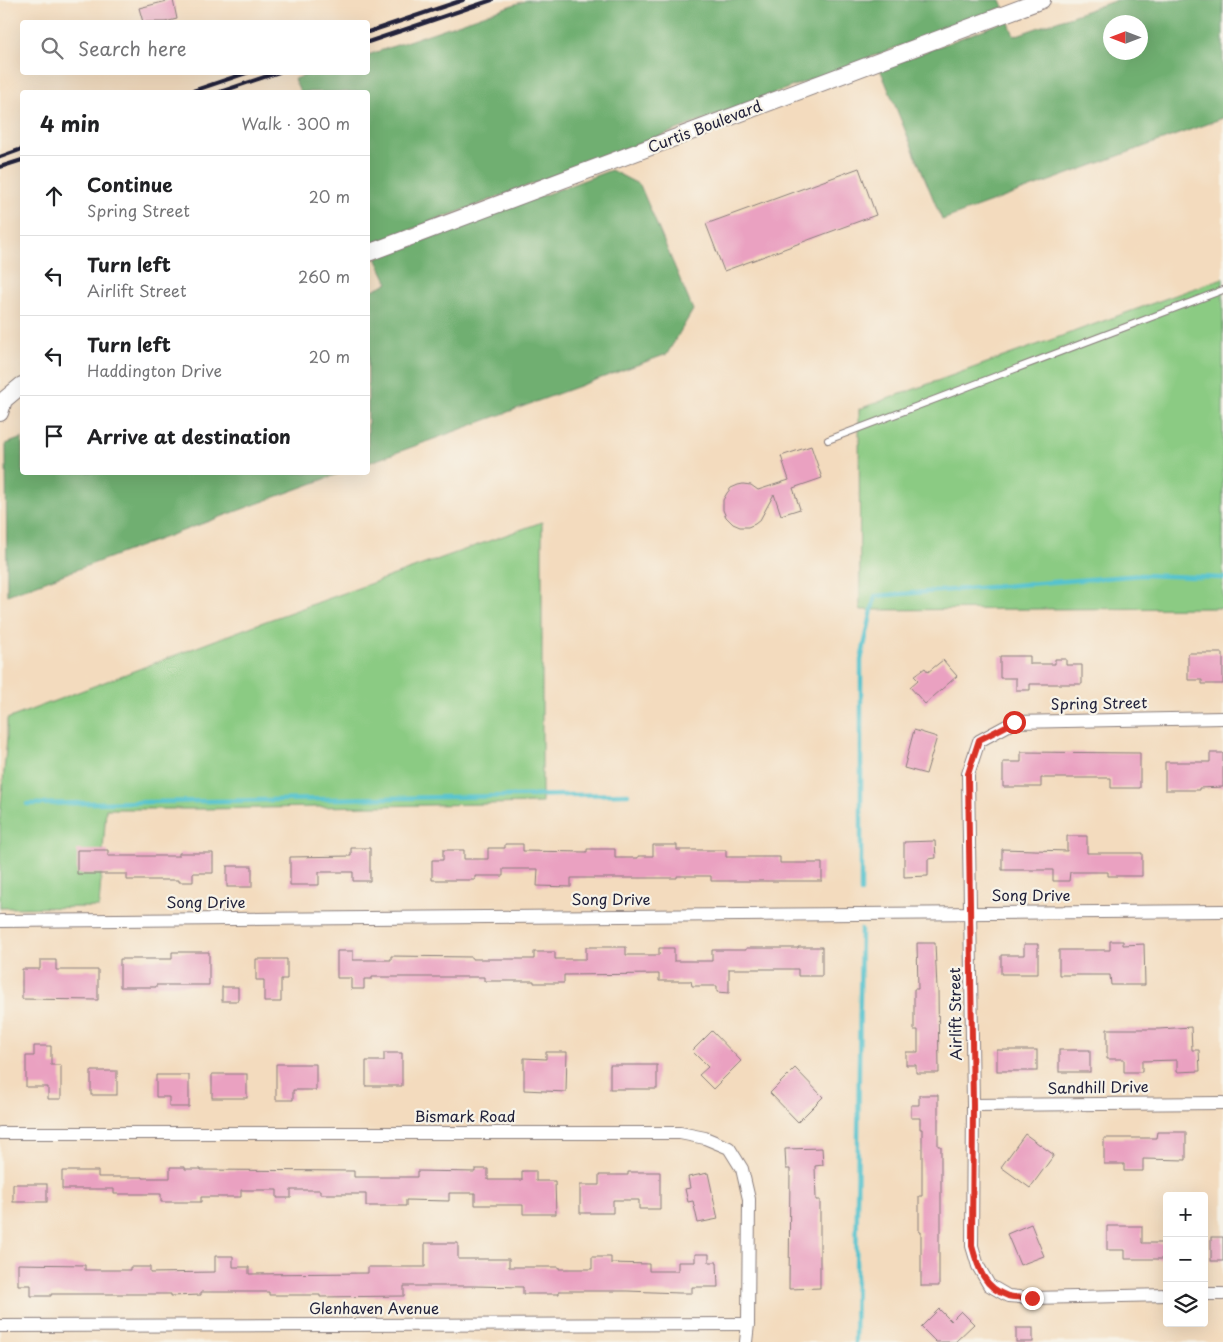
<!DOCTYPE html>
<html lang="en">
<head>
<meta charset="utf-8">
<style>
	:root { --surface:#fff; --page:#f6f6f6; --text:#202124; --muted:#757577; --line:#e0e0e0 }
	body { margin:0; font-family:"Playpen Sans",sans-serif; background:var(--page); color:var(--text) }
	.controls { position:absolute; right:15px; bottom:15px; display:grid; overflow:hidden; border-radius:5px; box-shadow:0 5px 20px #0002 }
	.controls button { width:45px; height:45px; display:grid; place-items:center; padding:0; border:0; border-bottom:1px solid var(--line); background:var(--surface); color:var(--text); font:25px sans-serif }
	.compass { position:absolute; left:1103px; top:15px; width:45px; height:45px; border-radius:50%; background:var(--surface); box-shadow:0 5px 20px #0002; rotate:270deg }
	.stop { position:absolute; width:15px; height:15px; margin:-11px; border:4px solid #d93025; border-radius:50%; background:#fff }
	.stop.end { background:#d93025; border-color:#fff; box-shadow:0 1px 5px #0008 }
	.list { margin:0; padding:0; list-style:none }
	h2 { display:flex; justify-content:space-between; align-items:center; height:65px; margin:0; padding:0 20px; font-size:21px }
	h2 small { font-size:16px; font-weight:400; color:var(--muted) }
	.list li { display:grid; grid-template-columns:32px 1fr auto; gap:15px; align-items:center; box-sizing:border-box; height:80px; padding:0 20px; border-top:1px solid var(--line) }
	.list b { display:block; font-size:19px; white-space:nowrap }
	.list p { margin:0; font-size:16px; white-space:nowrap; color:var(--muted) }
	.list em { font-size:16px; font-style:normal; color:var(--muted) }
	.icon { flex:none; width:28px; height:28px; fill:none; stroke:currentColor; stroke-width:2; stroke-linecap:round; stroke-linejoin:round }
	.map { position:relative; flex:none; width:1223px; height:1342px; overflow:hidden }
	.search { position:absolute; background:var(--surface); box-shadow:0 5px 20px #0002; left:20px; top:20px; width:350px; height:55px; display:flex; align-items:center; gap:12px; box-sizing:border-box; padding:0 18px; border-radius:5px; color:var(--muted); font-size:19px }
	.panel { position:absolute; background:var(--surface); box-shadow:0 5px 20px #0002; left:20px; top:90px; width:350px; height:385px; border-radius:5px }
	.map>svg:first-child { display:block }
</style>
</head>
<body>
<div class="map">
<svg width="1223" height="1342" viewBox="0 0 1223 1342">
	<rect width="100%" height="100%" fill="#f7f3e8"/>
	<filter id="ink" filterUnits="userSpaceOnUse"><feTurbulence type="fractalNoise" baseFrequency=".02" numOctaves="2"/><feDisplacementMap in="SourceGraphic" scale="10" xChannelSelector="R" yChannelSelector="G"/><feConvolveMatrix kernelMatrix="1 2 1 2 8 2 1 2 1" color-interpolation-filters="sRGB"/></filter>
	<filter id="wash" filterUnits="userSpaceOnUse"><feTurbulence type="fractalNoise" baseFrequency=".0096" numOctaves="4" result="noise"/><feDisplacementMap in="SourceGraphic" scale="20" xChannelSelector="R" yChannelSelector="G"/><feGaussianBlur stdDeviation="1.12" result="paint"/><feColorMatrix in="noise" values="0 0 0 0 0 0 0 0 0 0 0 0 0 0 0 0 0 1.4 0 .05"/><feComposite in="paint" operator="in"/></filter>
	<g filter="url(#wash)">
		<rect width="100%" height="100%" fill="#f3dbbe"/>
		<g fill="#8bcb83" stroke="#56765f">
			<path d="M1223 278V608L860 610 859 409Z"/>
			<path d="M542 522V803L205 809H106L99 907 0 908V815L7 738V719L255 625Z"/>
		</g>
		<g fill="#70af71" stroke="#496856" fill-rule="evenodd">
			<path d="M527 0H1001L1004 7 370 245 368 239V92H300L294 79 314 73 368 72V55Z"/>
			<path d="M1117 0H1223V118L942 220 880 69 1008 20 1014 36ZM1110 22H1140V52H1110Z"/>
			<path d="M611 170 640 185 693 310 667 354 368 463V292L388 283 376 258Z"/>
			<path d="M22 438V472L341 473 7 595 6 444Z"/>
		</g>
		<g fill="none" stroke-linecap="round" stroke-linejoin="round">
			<g stroke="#56c3ce" stroke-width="4.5">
				<path d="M27 804 628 794"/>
				<path d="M861 892V660L875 596 1142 575 1223 578"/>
				<path d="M855 1342 861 929"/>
			</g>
		</g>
		<g id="blocks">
			<g fill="#eaa1c1">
				<path d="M171 0H173L177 19 165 22H143L139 8Z"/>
				<path d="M859 168 876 215 724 271 706 224Z"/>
				<path d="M811 446 822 478 793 488 800 509 781 515 774 494 760 520 755 524 748 527H740L733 524 726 517 723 510V500L727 493 731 488 738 485 743 484 751 485 758 490 789 480 781 456Z"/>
				<path d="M1188 653H1223V684H1202V680H1188Z"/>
				<path d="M1000 656H1030V664H1055V659H1066V665H1082V684H1030V690H1016V678H1000Z"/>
				<path d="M943 660 957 676 925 704 910 687 918 680 914 676 925 668 928 672Z"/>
				<path d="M914 730 937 737 926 774 904 768Z"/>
				<path d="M1021 752 1140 753V788H1111V778H1041V787H1003V762H1021Z"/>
				<path d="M1210 753H1223V787L1199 788V790H1165V762H1210Z"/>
				<path d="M1067 836H1087V853H1142V876H1108V872H1070L1069 881H1053V870H1002V849L1067 851Z"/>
				<path d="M935 841 936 858 928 859V876L904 877V842Z"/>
				<path d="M505 844H523V851L587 852V849H615V858H638V856H653V845H677V850H726V857H780V863H822V881H711V876H677V878H571V887L537 886 538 869H503V876H475V880H432V860H443V850H464V859H488V848H505Z"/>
				<path d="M351 848H370V881H353V872H319V885H290V857L351 856Z"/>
				<path d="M77 850H108V856H179V853H213V873H193V882H179V880H127V874H77Z"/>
				<rect x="227" y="866" width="25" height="21"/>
				<path d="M1110 941H1123V945L1144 944 1145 985H1111L1110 975H1059V950H1110Z"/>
				<path d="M917 943H935L937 989H938L939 1073H916V1065H906V1052H918V1030H914V989H918Z"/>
				<path d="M1024 944H1038V974H1001V955H1024Z"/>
				<path d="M586 947H626V955H659V948H674V961H712V950H746V948H798V947H822V976H798V969H729V993L717 992V986H692L691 981H659V974L564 975V983H534V981H484V977H372V979H364V989H351V978H337V951H353V960H391V956L472 957V959H534V952H555V959H586Z"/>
				<path d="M172 952H209V985H156V987H120V959H172Z"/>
				<path d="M256 959H287V979H281V1002H264V980H256Z"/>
				<path d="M40 960H56V970H98V1000L22 999V969H40Z"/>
				<rect x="222" y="987" width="16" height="14"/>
				<path d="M1191 1027 1192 1050H1199L1200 1071 1177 1072V1060L1142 1061V1072H1124V1059H1107V1029H1159Z"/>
				<path d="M712 1031 741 1061 713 1089 699 1075 708 1067 692 1051Z"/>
				<path d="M34 1046H51V1065H61V1099H48V1087H26V1056H34Z"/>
				<rect x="997" y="1050" width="40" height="21"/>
				<rect x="1059" y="1050" width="31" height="22"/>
				<path d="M546 1052H567L566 1092 524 1090V1058L546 1059Z"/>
				<path d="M384 1053H402V1086H366V1061H384Z"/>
				<path d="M276 1064H316V1090H293V1100H276Z"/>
				<rect x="610" y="1065" width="47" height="24"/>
				<path d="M795 1068 823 1097 798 1122 770 1093Z"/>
				<rect x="91" y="1071" width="26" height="24"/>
				<rect x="212" y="1074" width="35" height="24"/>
				<path d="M156 1075H189V1107H169V1097H156Z"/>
				<path d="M919 1095H938V1146H941V1232H939V1286H921V1232H919V1196H922V1129H920V1118H911V1105H919Z"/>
				<path d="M1157 1132H1186V1160L1143 1159V1171H1124V1164H1104V1138H1156Z"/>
				<path d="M1025 1134 1054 1155 1030 1188 1001 1167Z"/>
				<path d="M822 1148 823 1165 815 1166 816 1200H820V1288L789 1289 790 1169H786L785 1149Z"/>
				<path d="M170 1167H185V1169H201V1170L354 1171V1177H417V1171L475 1172V1169H488V1180H522V1171H536V1181H555L556 1214H523V1205H475V1193H449V1201L406 1200V1206H366V1194H320V1190H291V1198H277V1190H241V1197H201V1202H161V1194H114V1189H62V1171H98V1177H143V1178H170Z"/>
				<path d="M628 1172H660V1209H639V1200H613V1213H580V1185H599V1175H628Z"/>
				<path d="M708 1173 718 1219 698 1223 693 1201 688 1202 685 1189 690 1188 688 1177Z"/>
				<rect x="13" y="1184" width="34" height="18"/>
				<path d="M1031 1224 1044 1256 1020 1265 1007 1234Z"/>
				<path d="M1107 1226H1142V1243H1167V1259H1125V1250H1107Z"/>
				<rect x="1211" y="1237" width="12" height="24"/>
				<path d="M425 1243H458V1259H509V1267H559V1269H592V1257H611V1263L649 1264V1271H678V1262H695V1254H709V1262H717L718 1287H692V1293H679L627 1291H559V1294H523V1287L473 1286H404V1296L320 1297V1295H269V1292H201V1295L171 1296V1294H51V1296H31V1285H18V1264L85 1265V1270H130V1267H150V1273L215 1272V1256H233V1267H249V1274L368 1273V1267H425Z"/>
				<path d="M939 1309 951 1321 961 1311 974 1324 955 1342H936L921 1327Z"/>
				<rect x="1016" y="1328" width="17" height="14"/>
			</g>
		</g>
	</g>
	<g filter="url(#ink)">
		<use href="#blocks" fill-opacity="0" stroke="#8a7e7c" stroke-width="1"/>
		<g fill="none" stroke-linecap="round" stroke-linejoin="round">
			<g stroke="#8a7e7c" stroke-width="8">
				<path id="service" d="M828 440 1223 290"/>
			</g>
			<g stroke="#8a7e7c" stroke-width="14">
				<g id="minor">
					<path d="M0 921 1223 911"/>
					<path d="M973 1105 1223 1103"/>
					<path d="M0 1133H680L705 1138 729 1148 742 1169 749 1199 748 1324 746 1342"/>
					<path d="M1204 1294H1223"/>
					<path d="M1167 1295 1032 1298 1008 1296 989 1285 978 1266 972 1246 973 1105 968 774 979 741 1014 722 1223 718"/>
					<path d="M0 1326 748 1324"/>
				</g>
			</g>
			<g stroke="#8a7e7c" stroke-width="18">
				<g id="tertiary">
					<path d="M368 253 1042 0"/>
					<path d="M0 413 4 400 22 385"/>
				</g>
			</g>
			<use href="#service" stroke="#fff" stroke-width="6"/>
			<use href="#minor" stroke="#fff" stroke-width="12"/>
			<use href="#tertiary" stroke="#fff" stroke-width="16"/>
			<g stroke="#22223b" stroke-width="4">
				<path d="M368 32 463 0"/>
				<path d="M368 42 492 0"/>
				<path d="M190 92 249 72"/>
				<path d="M220 92 279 72"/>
				<path d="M0 157 22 149"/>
				<path d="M0 167 22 160"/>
			</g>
		</g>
	</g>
	<g fill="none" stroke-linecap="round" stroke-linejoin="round" filter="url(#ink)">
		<path stroke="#d93025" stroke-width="6" d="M1014 722 979 740 968 774 973 1105 972 1246C978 1268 984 1288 1008 1296 1015 1298 1025 1297 1032 1298"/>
	</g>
	<g text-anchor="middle" stroke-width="4.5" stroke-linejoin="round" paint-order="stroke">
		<g font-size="15" fill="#22223b" stroke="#f7f3e8">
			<text transform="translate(705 127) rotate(-21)" y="5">Curtis Boulevard</text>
			<text transform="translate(1099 704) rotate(-1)" y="5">Spring Street</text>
			<text x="1031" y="901">Song Drive</text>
			<text x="611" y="905">Song Drive</text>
			<text x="206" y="908">Song Drive</text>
			<text transform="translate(956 1014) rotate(-91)" y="5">Airlift Street</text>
			<text transform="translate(1098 1088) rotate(-1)" y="5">Sandhill Drive</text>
			<text x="465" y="1122">Bismark Road</text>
			<text x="374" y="1314">Glenhaven Avenue</text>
		</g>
	</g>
</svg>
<div class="controls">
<button>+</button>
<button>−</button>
<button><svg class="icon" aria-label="layers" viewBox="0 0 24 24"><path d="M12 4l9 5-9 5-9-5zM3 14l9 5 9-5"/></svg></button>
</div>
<svg class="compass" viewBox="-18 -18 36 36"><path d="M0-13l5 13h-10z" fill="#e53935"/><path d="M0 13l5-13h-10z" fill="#757577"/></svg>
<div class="stop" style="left:1014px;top:722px"></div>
<div class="stop end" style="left:1032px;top:1298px"></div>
<div class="search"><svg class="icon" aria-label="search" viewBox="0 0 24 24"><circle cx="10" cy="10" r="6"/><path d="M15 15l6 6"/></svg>Search here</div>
<section class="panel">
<h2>4 min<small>Walk · 300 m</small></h2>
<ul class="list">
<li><svg class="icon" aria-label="ahead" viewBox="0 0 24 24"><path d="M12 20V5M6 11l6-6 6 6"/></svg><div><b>Continue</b><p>Spring Street</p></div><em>20 m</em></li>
<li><svg class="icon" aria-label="left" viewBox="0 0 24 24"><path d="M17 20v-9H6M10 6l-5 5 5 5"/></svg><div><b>Turn left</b><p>Airlift Street</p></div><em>260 m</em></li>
<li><svg class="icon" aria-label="left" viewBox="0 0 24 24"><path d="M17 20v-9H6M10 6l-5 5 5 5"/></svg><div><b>Turn left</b><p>Haddington Drive</p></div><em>20 m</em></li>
<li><svg class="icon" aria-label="arrive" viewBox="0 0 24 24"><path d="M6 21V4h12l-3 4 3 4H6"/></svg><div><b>Arrive at destination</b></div></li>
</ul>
</section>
</div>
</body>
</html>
